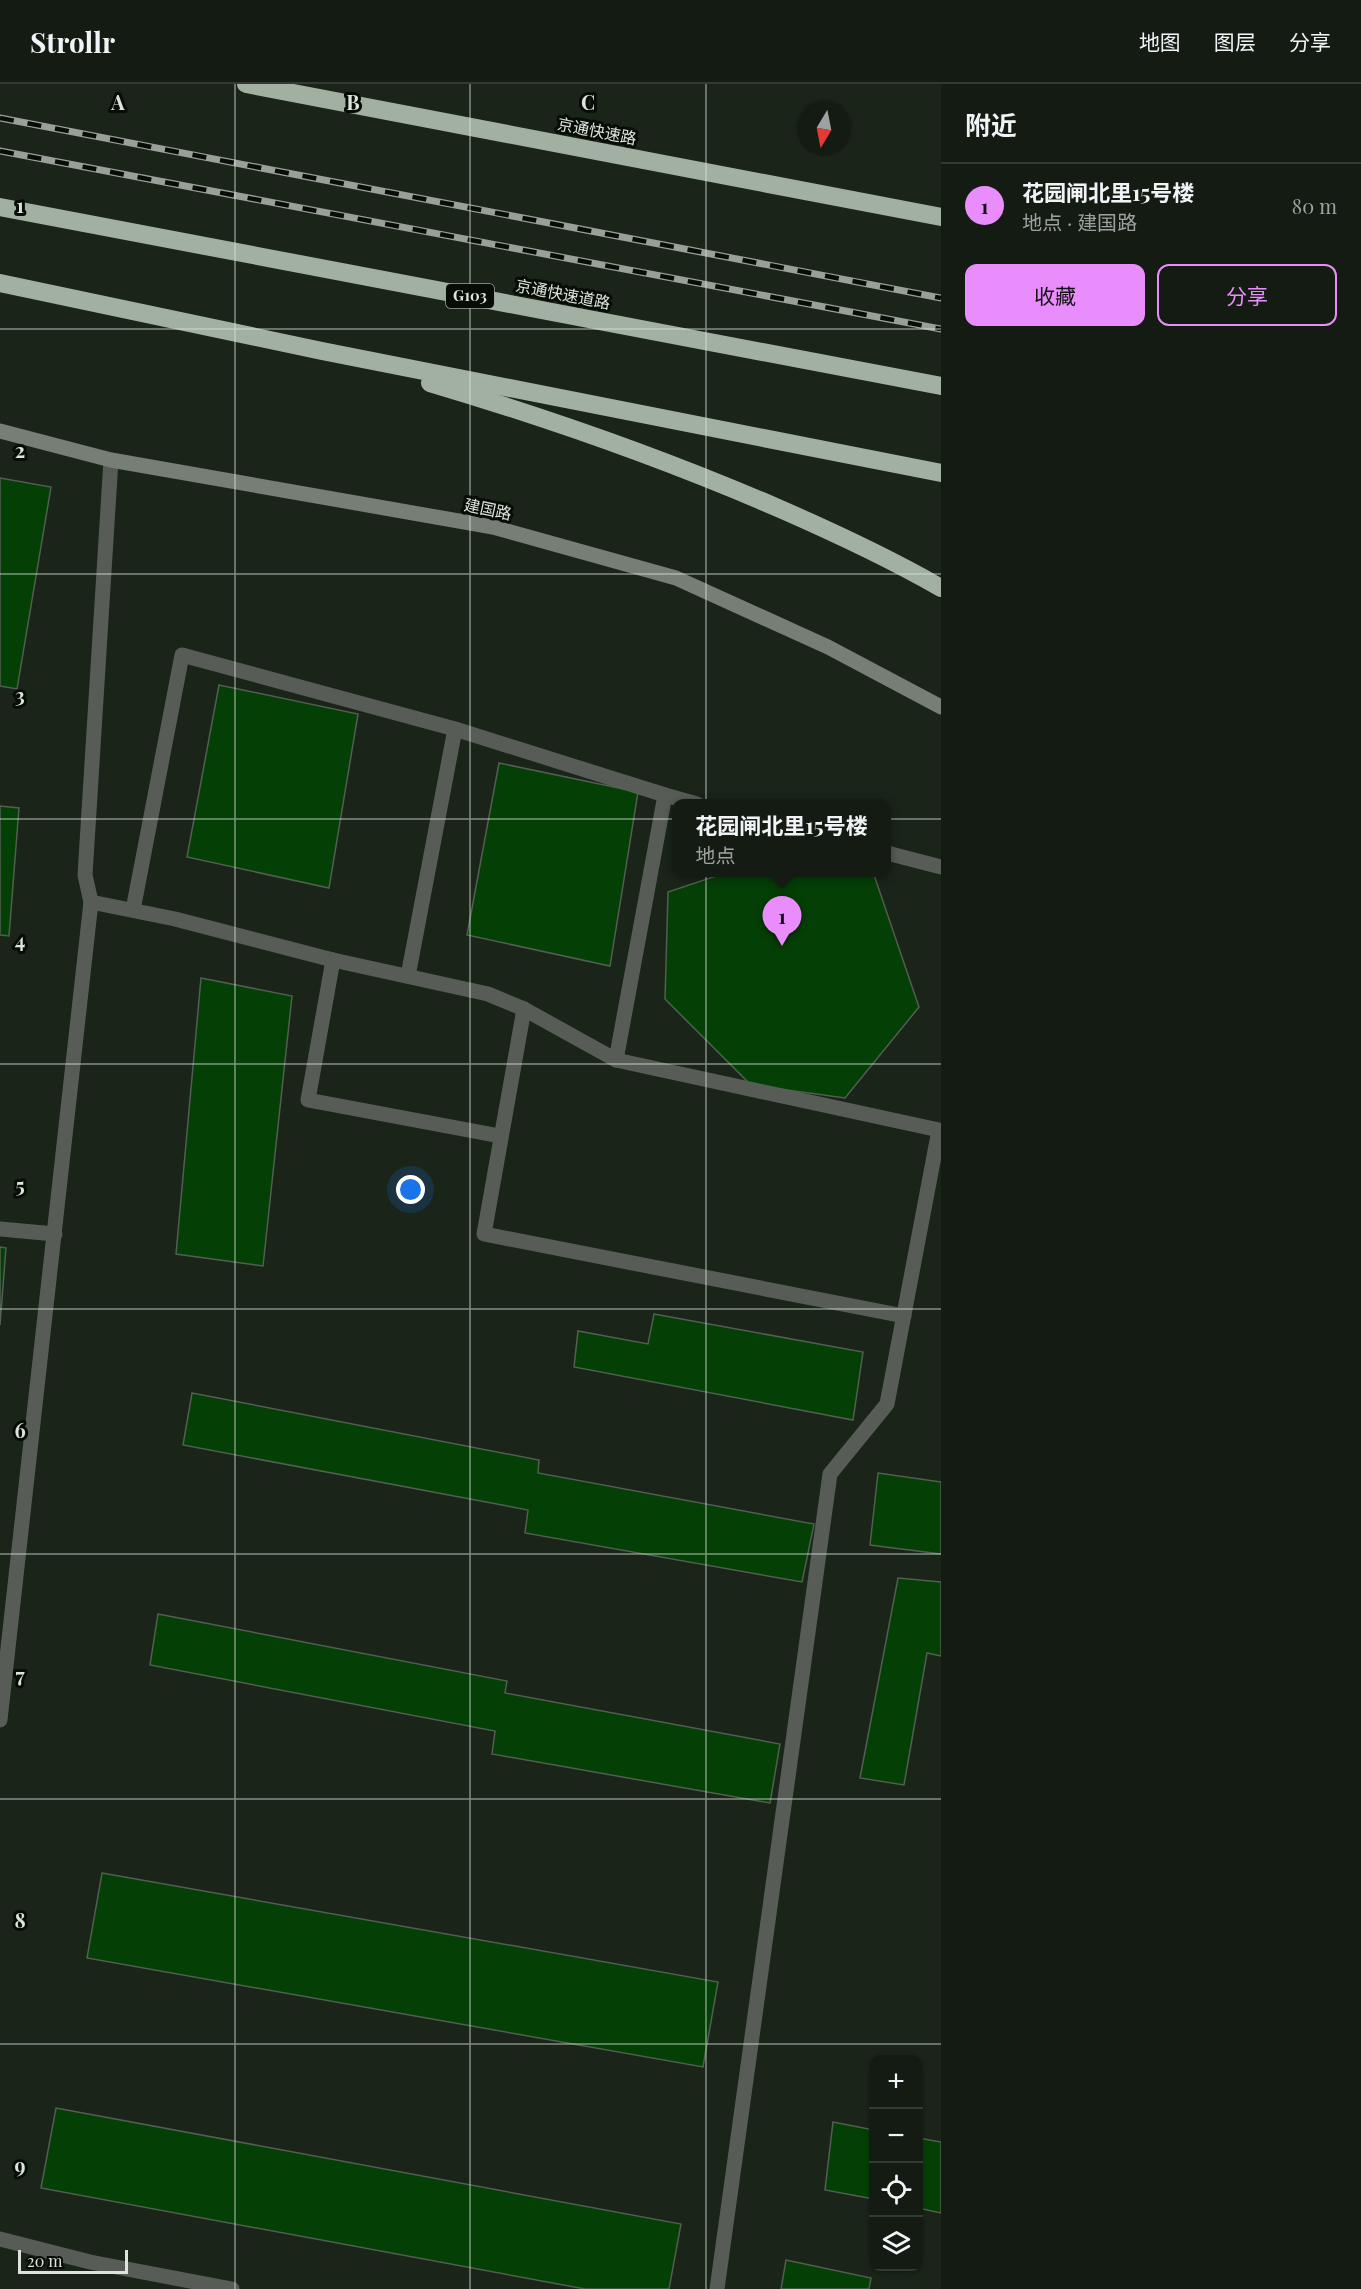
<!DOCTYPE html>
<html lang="zh">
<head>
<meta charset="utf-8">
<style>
	:root { --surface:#141b13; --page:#1d241c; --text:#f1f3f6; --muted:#9da1a0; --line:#333933; --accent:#ea8dfc }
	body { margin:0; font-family:"Playfair Display","Noto Sans SC",serif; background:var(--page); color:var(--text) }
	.controls { position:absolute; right:18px; bottom:18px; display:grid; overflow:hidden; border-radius:12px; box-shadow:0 2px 4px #0004 }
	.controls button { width:54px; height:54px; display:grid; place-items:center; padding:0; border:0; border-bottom:2px solid var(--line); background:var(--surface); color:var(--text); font:30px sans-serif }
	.compass { position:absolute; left:797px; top:18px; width:54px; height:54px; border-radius:50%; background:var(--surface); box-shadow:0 2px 4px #0004; rotate:190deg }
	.scale { position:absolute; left:18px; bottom:15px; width:110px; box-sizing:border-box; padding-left:6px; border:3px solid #dde4dc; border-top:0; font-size:16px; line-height:21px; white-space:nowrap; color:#dde4dc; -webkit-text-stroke:4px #080c07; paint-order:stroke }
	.you { position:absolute; left:411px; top:1106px; width:21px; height:21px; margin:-15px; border:4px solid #fff; border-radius:50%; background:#1a73e8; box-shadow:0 0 0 9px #1a73e833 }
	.badge { display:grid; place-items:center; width:39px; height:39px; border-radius:50%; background:var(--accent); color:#111; font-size:20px; font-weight:700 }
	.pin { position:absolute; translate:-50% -50px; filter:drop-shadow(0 2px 3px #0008) }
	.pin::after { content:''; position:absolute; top:32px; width:21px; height:18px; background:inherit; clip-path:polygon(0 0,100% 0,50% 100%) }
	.popup { position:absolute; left:672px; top:715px; width:219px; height:78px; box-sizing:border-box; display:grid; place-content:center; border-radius:12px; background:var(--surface); filter:drop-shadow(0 2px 4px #0005); font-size:20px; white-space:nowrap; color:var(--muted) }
	.popup b { font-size:22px; color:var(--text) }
	.popup::after { content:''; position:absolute; left:50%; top:100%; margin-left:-12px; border:12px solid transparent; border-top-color:var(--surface) }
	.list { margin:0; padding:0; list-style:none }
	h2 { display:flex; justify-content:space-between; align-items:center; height:78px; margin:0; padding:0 24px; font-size:26px }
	h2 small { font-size:20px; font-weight:400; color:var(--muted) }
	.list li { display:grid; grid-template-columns:39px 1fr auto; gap:18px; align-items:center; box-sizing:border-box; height:84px; padding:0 24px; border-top:2px solid var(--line) }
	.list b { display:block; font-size:22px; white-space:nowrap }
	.list p { margin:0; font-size:20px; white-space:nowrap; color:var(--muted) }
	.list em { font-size:20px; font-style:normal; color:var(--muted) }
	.actions { display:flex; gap:12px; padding:18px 24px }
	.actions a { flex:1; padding:14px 0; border:2px solid var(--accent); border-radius:12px; text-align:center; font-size:21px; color:var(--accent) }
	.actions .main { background:var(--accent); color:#111 }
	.icon { flex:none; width:33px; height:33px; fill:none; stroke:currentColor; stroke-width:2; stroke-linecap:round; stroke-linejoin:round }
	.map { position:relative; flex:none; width:941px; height:2205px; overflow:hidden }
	header { display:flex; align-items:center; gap:36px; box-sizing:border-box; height:84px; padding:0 30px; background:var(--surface); border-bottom:2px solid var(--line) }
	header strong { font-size:28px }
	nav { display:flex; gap:33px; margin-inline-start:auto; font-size:21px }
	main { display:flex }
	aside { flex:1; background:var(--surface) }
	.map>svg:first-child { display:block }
</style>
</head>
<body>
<header>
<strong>Strollr</strong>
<nav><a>地图</a><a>图层</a><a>分享</a></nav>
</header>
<main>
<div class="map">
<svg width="941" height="2205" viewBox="0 0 941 2205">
	<rect width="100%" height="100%" fill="#1a2419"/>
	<g fill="#043f06" stroke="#525e51" stroke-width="1.5">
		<path d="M0 394 51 403 17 605 0 602Z"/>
		<path d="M219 601 358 630 329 804 187 773Z"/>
		<path d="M499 679 638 708 610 882 467 851Z"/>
		<path d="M0 722 19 724 9 852 0 851Z"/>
		<path d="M728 788H873L919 923 845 1014 751 1001 665 915 668 808Z"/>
		<path d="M201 894 292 912 263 1182 176 1170Z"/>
		<path d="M0 1163 6 1164 0 1241Z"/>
		<path d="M654 1230 863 1268 853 1336 574 1283 578 1247 648 1260Z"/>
		<path d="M192 1309 539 1376 538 1389 814 1440 802 1498 525 1449 528 1426 183 1361Z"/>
		<path d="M878 1389 941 1398V1470L870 1461Z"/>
		<path d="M898 1494 941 1498V1572L927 1569 904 1701 860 1694Z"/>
		<path d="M158 1530 507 1597 505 1609 780 1660 770 1719 492 1670 495 1647 150 1581Z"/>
		<path d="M102 1789 718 1898 703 1983 87 1874Z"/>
		<path d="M56 2024 681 2140 669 2205H585L41 2104Z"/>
		<path d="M833 2038 874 2046V2115L825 2106Z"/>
		<path d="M918 2054 941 2058V2129L918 2124Z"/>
		<path d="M786 2176 871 2194 869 2205H781Z"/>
	</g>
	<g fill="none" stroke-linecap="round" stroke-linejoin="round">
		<path stroke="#575c57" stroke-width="15" d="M0 2155 90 2178 232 2205"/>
		<g stroke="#575c57" stroke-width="15">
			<path d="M887 769 941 783"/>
			<path d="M91 818 175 835 333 876 488 910 524 925 616 976 939 1046 887 1320 830 1390 717 2205"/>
			<path d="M133 826 182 571 455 645"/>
			<path d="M333 876 308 1016 500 1052"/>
			<path d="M408 892 455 645 665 711"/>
			<path d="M524 925 484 1150 904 1232"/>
			<path d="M616 976 665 711 697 720"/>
			<path d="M0 1145 55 1150"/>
			<path d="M0 1636 91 818 85 791 111 376"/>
		</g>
		<path stroke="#767e75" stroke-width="15" d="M0 347 111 376 493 443 676 494 828 563 941 623"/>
		<g stroke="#a2b0a1" stroke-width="18">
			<path d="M246 0 941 133"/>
			<path d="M0 123 941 302"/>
			<path d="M0 199 322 267 941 389"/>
			<path d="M430 299C548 334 665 375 778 424 833 448 889 474 941 504"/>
		</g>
		<g stroke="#98a097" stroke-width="7">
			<g id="rail">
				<path d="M0 34 941 214"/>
				<path d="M0 67 941 245"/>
			</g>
		</g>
		<use href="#rail" stroke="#080c07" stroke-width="4.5" stroke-dasharray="14" stroke-linecap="butt"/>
	</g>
	<path fill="none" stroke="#dde4dc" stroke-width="1.5" stroke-opacity="0.55" d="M235 0V2205M470 0V2205M706 0V2205M0 245H941M0 490H941M0 735H941M0 980H941M0 1225H941M0 1470H941M0 1715H941M0 1960H941"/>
	<g text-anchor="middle" stroke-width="6" stroke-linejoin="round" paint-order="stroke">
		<rect fill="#080c07" stroke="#9da39c" stroke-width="1.5" x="446" y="200" width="48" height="24" rx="4.5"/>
		<g font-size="15" font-weight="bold" fill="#dde4dc">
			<text x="470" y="217">G103</text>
		</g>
		<g font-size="16" fill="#dde4dc" stroke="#080c07">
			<text transform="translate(597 47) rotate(11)" y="6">京通快速路</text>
			<text transform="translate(563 210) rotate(11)" y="6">京通快速道路</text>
			<text transform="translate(488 425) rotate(12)" y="6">建国路</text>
		</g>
	</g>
	<g font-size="20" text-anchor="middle" font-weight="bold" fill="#dde4dc" stroke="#080c07" stroke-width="6" stroke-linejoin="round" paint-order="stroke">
		<text x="118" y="26">A</text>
		<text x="353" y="26">B</text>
		<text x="588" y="26">C</text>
		<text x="20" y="129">1</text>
		<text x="20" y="374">2</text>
		<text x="20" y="619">3</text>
		<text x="20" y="864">4</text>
		<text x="20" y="1109">5</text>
		<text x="20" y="1354">6</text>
		<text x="20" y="1599">7</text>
		<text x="20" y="1844">8</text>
		<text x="20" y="2089">9</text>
	</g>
</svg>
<div class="controls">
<button>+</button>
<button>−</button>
<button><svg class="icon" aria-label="locate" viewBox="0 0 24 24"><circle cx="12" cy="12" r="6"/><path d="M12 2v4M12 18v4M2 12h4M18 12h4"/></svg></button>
<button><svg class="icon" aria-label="layers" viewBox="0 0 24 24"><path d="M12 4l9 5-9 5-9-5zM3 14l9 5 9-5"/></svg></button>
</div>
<svg class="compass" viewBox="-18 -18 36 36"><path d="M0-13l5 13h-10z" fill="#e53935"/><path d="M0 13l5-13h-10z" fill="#9da1a0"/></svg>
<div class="scale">20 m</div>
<div class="you"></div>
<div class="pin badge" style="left:782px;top:862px">1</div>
<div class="popup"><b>花园闸北里15号楼</b>地点</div>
</div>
<aside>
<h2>附近<small></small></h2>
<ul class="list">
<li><span class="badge">1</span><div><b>花园闸北里15号楼</b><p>地点 · 建国路</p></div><em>80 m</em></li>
</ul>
<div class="actions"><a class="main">收藏</a><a>分享</a></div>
</aside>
</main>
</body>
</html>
